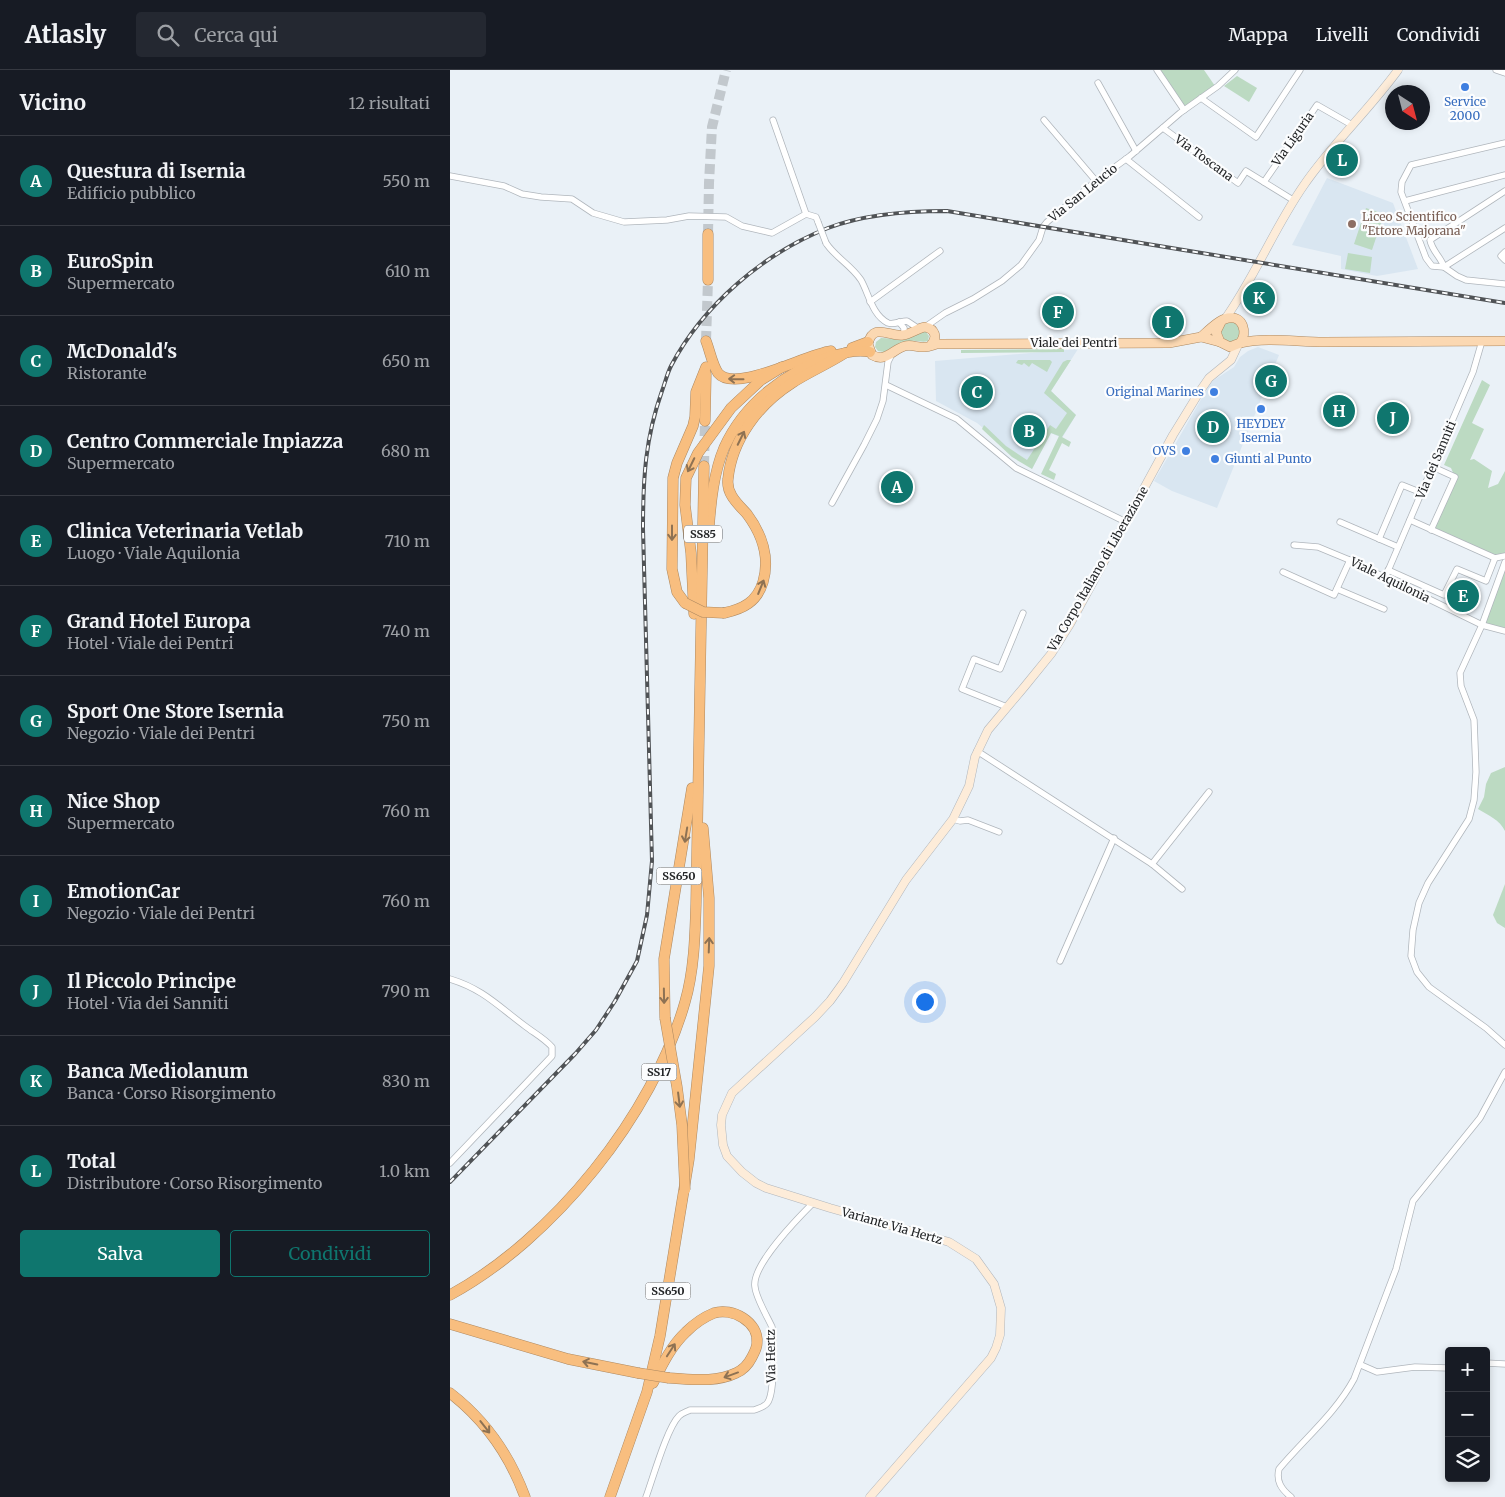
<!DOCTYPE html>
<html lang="it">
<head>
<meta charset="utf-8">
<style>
	:root { --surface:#171b24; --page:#242831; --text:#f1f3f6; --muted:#9ea1a6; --line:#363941; --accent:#0f766e }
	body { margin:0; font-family:Merriweather,serif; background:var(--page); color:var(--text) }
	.controls { position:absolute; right:15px; bottom:15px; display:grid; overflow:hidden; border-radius:5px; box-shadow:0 2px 8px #0003 }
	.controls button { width:45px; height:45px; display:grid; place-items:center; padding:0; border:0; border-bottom:1px solid var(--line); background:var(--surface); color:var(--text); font:25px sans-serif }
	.compass { position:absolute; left:935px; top:15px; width:45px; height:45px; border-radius:50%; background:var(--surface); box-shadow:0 2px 8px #0003; rotate:144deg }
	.you { position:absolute; left:474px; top:931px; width:18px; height:18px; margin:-12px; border:4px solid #fff; border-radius:50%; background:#1a73e8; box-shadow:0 0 0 8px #1a73e833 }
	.badge { display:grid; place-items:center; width:32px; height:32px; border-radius:50%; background:var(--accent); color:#fff; font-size:16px; font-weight:700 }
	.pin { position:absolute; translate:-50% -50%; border:2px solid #fff; box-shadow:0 1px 5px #0006 }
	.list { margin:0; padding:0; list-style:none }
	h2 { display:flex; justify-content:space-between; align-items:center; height:65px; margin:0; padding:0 20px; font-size:21px }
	h2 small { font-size:16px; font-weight:400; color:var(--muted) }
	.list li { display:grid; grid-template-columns:32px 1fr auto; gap:15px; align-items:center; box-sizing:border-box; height:90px; padding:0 20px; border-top:1px solid var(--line) }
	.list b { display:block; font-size:19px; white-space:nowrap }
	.list p { margin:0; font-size:16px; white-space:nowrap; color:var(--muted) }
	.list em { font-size:16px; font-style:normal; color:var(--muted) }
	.actions { display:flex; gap:10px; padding:15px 20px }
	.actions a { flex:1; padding:11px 0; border:1px solid var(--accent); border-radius:5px; text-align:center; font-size:18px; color:var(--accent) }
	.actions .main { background:var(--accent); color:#fff }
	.icon { flex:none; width:28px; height:28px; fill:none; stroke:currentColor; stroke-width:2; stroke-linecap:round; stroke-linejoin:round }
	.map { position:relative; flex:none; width:1055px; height:1427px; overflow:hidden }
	header { display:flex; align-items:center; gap:30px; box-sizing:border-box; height:70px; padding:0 25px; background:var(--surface); border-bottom:1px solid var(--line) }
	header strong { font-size:24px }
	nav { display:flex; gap:28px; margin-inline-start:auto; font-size:18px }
	.search { width:350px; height:45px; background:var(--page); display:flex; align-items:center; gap:12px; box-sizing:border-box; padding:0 18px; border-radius:5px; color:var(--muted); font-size:19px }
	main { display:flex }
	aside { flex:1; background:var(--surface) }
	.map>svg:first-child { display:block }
</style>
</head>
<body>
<header>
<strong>Atlasly</strong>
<div class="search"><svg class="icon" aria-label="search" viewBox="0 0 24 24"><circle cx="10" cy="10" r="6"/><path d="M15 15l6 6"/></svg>Cerca qui</div>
<nav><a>Mappa</a><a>Livelli</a><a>Condividi</a></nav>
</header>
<main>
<aside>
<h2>Vicino<small>12 risultati</small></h2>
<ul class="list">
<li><span class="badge">A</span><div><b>Questura di Isernia</b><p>Edificio pubblico</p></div><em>550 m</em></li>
<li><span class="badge">B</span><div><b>EuroSpin</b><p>Supermercato</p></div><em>610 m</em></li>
<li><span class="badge">C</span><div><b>McDonald's</b><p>Ristorante</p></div><em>650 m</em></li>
<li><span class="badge">D</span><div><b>Centro Commerciale Inpiazza</b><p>Supermercato</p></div><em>680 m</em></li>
<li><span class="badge">E</span><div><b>Clinica Veterinaria Vetlab</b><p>Luogo · Viale Aquilonia</p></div><em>710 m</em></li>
<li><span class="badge">F</span><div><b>Grand Hotel Europa</b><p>Hotel · Viale dei Pentri</p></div><em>740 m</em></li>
<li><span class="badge">G</span><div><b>Sport One Store Isernia</b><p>Negozio · Viale dei Pentri</p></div><em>750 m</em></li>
<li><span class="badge">H</span><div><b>Nice Shop</b><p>Supermercato</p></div><em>760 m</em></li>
<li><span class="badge">I</span><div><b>EmotionCar</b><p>Negozio · Viale dei Pentri</p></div><em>760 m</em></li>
<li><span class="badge">J</span><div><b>Il Piccolo Principe</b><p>Hotel · Via dei Sanniti</p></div><em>790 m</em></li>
<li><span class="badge">K</span><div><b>Banca Mediolanum</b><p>Banca · Corso Risorgimento</p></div><em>830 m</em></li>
<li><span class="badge">L</span><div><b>Total</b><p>Distributore · Corso Risorgimento</p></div><em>1.0 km</em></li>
</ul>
<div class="actions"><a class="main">Salva</a><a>Condividi</a></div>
</aside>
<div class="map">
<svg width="1055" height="1427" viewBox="0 0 1055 1427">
	<rect width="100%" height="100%" fill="#eaf1f7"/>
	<g fill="#d9e6f1">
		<path d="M877 108 943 133 968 199 927 206 891 199V186L842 175Z"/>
		<path d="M808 277 829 285 767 438 722 421 704 411 761 312 784 297 790 287 798 281Z"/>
		<path d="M628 279 601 321 626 345 612 368 601 363 582 399 527 353 486 331 485 291Z"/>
	</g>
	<g fill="#bcdac2">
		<path d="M709 0H754L765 16 734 37Z"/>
		<path d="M787 6 807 18 799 32 774 16Z"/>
		<path d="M916 138 934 144 922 180 904 174Z"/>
		<path d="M898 183 922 187 920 203 895 199Z"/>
		<path d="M780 251 787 254 791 260 788 269 779 273 771 268C771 258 771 255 780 251Z"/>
		<path d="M472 261 476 262 479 266 478 271C472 273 467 270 461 271 449 272 443 277 434 282L428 281 425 277 426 272 431 268C449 269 455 272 472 261Z"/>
		<path d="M614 279V282L511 283V280Z"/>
		<path d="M568 290H600L602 292 597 302 582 293 579 297 574 293 572 295 566 293Z"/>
		<path d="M617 290H621L601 321 626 345 612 367 621 372 619 377 612 373 599 400 606 404 604 410 591 404 609 366 601 363 582 399 562 387 532 359 534 355 556 376 577 390 600 355 606 359 617 343 594 323 613 292Z"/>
		<path d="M1032 310 1040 315 1022 353 1034 359 1020 390 1024 389 1042 401 1038 418 1048 414 1055 401V486L1045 488 981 460 1005 407 1001 398 994 395Z"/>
		<path d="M1055 492V561L1033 555Z"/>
		<path d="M1055 697V761C1050 750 1038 745 1028 739L1034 727 1036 714 1041 703Z"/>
		<path d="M1055 814V858L1047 853 1043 845Z"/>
	</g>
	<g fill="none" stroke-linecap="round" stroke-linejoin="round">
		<g stroke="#c2c8cd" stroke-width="10" stroke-dasharray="10 5" stroke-linecap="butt">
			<path d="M258 164 259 113 262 57 276 0"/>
			<path d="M256 271 258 210"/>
			<path d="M254 396 255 351"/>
		</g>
		<g stroke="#b0b6bc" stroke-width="7">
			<g id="street">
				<path d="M707 0 734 40"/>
				<path d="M1046 0 1055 3"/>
				<path d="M648 13 686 81"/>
				<path d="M751 28 806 67 850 0"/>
				<path d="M323 50 356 144"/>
				<path d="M594 50 646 111"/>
				<path d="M713 58 788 113 796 101 843 130"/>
				<path d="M1055 73 961 95 952 112 951 122 976 188 982 196 994 197 1007 206 1016 210 1055 214"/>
				<path d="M676 89 749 147"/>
				<path d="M0 106 54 116 72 124 91 127 122 129 143 143 174 152 217 150 239 146 276 147 292 156 322 163 356 144 366 147 368 152"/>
				<path d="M814 112 867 35 902 55"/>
				<path d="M1055 121 980 170C982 181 991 187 994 197L1055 158"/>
				<path d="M955 131 1055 105"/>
				<path d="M376 173C385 187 401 195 411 210 419 224 422 245 438 253 444 255 451 251 457 251L469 259"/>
				<path d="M1055 182 1051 186 1055 190"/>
				<path d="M420 232 490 181"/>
				<path d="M449 252 454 258V265"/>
				<path d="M475 257 495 243 523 229 552 211 571 195 589 170 593 157 597 152 646 111 680 86 730 43 768 16 785 0"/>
				<path d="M436 315 507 349 566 398 676 452"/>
				<path d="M382 433 414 375 427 349 433 331 438 292 442 284"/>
				<path d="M960 450 1045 488 1055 486"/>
				<path d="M890 452 948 477"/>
				<path d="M981 460 1005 407 983 397"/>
				<path d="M929 469 952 415 972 423"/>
				<path d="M844 475 868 477 897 489 1032 555 1055 561"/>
				<path d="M1055 492 1032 555 1010 603 1011 616 1024 650 1026 702 1024 730 1019 749 978 813 969 833 963 860 961 886 967 902 979 917 1036 958 1055 975"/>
				<path d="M938 500 994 525 1007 499 1036 511 1045 488"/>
				<path d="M833 502 884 525 900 490"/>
				<path d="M935 508 1023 302 1032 271"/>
				<path d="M887 519 934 539"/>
				<path d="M557 637 512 619 524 589 550 599 573 543"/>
				<path d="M527 681 702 794 732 819"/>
				<path d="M503 749 510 751 518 750 549 762"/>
				<path d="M702 794 759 722"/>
				<path d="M610 891 664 768"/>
				<path d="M0 909C33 919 48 936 75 956 84 963 94 968 102 977V986L0 1093"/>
				<path d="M1036 1293 1055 1294"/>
				<path d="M911 1295 927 1302 965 1297 999 1298"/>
				<path d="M196 1427C203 1408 217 1358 229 1346 232 1343 236 1342 240 1340H304C309 1338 315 1337 318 1332 325 1321 323 1278 323 1263L322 1257C317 1246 306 1228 305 1217 301 1196 348 1148 363 1133"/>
				<path d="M841 1427C831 1419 826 1411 829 1399 854 1369 885 1344 904 1309L946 1199 963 1131 1030 1048 1055 1002"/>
			</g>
		</g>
		<g stroke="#b0b6bc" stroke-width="9">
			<g id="secondary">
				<path d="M775 249C805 207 824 158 854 115 882 74 919 40 948 0"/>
				<path d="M420 1427 541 1288 546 1278 550 1265 551 1238 544 1214 526 1189 499 1172 380 1138 316 1118 306 1113 292 1102 277 1086 273 1075 271 1055 272 1045 282 1023 365 947 380 931 393 913 456 810 503 749 519 716 525 687 538 660 575 616 601 584 620 554 723 365 750 321 759 308 781 290 788 275"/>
			</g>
		</g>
		<g stroke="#ad8860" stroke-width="10">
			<g id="primary">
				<path d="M751 267C758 261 768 250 778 248 793 245 798 263 790 273L780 277 770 272 766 262 771 252"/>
				<path d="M790 273C818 267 846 272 874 272 935 272 995 271 1055 271"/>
				<path d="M481 275C488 267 485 259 475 257 468 258 461 264 453 265 439 267 423 252 418 274L422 285C436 293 443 279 455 276 462 274 468 278 475 277 479 277 483 275 487 274L719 273 751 267 770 272"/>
			</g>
		</g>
		<g stroke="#ad8860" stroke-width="11">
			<g id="highway">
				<path d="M258 210V164"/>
				<path d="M256 271C260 281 262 294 268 303 285 324 356 284 381 281"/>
				<path d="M402 278 418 272"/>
				<path d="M255 351 256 304"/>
				<path d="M259 457C261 430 264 402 274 378 294 333 337 301 382 286 395 283 407 279 420 282"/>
				<path d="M235 533 227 522 222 499 223 408 227 393 243 356 245 347 246 322 256 297"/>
				<path d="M274 543C293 539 307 532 313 512 320 488 312 464 297 444 288 434 276 424 278 409 282 369 309 334 342 313 359 302 378 294 395 283"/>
				<path d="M244 544 241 483 235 435 236 408 248 383 281 338 311 310 332 297"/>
				<path d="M215 948 214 889 242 718"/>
				<path d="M0 1225C103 1169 203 1045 235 932 244 901 245 867 246 834L254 396"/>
				<path d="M0 1254 118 1289 188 1303"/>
				<path d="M203 1313C212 1295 221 1276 236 1262 244 1254 254 1247 264 1243 282 1237 309 1252 307 1273 307 1278 304 1283 302 1287 299 1293 293 1300 286 1303 265 1313 241 1309 219 1308"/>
				<path d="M0 1323C35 1350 60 1386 75 1427"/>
				<path d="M160 1427 197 1322 210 1266 239 1089 259 896V828L253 758"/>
			</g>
		</g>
		<use href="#street" stroke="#fff" stroke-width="5.5"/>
		<use href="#secondary" stroke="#fdecd9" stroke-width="8"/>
		<use href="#primary" stroke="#fbd8b2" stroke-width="9"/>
		<use href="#highway" stroke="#f8be7f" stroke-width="10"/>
		<g stroke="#505356" stroke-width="4">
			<path id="rail" d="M0 1112 125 984 146 960 165 931 187 891 197 845 202 791 193 459C193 409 195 369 212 321 215 313 217 304 221 296 253 235 314 183 378 158 415 144 458 141 497 141L1055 233"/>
		</g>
		<use href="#rail" stroke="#fcfdfe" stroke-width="2" stroke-dasharray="5.5" stroke-linecap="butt"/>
		<g stroke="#b0b6bc" stroke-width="7" stroke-linecap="butt">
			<path id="street-bridge" d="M368 152 376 173"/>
		</g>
		<g stroke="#ad8860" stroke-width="11" stroke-linecap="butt">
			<g id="highway-bridge">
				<path d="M235 533 253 542 274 543"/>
				<path d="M215 948 227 1017 232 1055 235 1120"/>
				<path d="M188 1303 219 1308"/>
			</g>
		</g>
		<use href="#street-bridge" stroke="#fff" stroke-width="5.5"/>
		<use href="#highway-bridge" stroke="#f8be7f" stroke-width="10"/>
	</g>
	<defs><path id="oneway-shaft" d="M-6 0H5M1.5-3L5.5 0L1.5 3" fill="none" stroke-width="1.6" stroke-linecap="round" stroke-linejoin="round" transform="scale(1.25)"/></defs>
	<g stroke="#8e7253">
		<use href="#oneway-shaft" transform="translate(286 309) rotate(-179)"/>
		<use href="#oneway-shaft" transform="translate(291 368) rotate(-64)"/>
		<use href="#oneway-shaft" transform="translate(241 395) rotate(116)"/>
		<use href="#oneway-shaft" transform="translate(222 463) rotate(90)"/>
		<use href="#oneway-shaft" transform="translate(311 517) rotate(-68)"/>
		<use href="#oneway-shaft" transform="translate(236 765) rotate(99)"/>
		<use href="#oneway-shaft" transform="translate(259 875) rotate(-88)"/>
		<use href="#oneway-shaft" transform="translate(214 926) rotate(89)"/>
		<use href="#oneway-shaft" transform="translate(229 1030) rotate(83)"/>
		<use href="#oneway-shaft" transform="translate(221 1280) rotate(-57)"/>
		<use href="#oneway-shaft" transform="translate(140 1293) rotate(-168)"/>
		<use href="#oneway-shaft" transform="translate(281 1305) rotate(160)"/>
		<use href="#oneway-shaft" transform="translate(35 1357) rotate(52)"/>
	</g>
	<g fill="#3f7fe0" stroke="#fcfdfe" stroke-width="2">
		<circle cx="1015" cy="17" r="5"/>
		<circle cx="764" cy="322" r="5"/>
		<circle cx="811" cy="339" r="5"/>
		<circle cx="736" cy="381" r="5"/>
		<circle cx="765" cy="389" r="5"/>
	</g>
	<circle fill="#8d6e63" stroke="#fcfdfe" stroke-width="2" cx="902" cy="154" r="5"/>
	<g text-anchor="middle" stroke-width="4.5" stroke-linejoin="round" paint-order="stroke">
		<g fill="#fcfdfe" stroke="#646668" stroke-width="1">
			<rect x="234" y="455.5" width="38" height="17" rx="4"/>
			<rect x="206.5" y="797.5" width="45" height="17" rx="4"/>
			<rect x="191.5" y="993.5" width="35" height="17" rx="4"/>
			<rect x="195.5" y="1212.5" width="45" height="17" rx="4"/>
		</g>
		<g font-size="11" font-weight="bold" fill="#232527">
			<text x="253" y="468">SS85</text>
			<text x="229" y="810">SS650</text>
			<text x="209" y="1006">SS17</text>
			<text x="218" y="1225">SS650</text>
		</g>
		<g font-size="12" fill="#366cbe" stroke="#fcfdfe">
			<text x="1015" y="36">Service<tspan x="1015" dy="14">2000</tspan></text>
			<text x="754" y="326" text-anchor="end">Original Marines</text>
			<text x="811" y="358">HEYDEY<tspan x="811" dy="14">Isernia</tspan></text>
			<text x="726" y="385" text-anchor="end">OVS</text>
			<text x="775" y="393" text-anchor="start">Giunti al Punto</text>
		</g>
		<g font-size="12" fill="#232527" stroke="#fcfdfe">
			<text transform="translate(843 69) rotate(-55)" y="4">Via Liguria</text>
			<text transform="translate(754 88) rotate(36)" y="4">Via Toscana</text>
			<text transform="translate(633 123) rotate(-39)" y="4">Via San Leucio</text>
			<text x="624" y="277">Viale dei Pentri</text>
			<text transform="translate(986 390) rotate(-67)" y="4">Via dei Sanniti</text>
			<text transform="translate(648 499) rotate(-60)" y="4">Via Corpo Italiano di Liberazione</text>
			<text transform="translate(940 510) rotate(26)" y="4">Viale Aquilonia</text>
			<text transform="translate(442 1156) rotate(16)" y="4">Variante Via Hertz</text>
			<text transform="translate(321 1286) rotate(-91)" y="4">Via Hertz</text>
		</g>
		<g font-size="12" fill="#785e54" stroke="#fcfdfe" text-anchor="start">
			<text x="912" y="151">Liceo Scientifico<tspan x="912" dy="14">"Ettore Majorana"</tspan></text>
		</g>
	</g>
</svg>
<div class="controls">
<button>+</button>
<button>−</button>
<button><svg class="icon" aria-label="layers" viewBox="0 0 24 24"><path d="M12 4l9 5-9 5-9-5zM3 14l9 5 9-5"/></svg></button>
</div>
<svg class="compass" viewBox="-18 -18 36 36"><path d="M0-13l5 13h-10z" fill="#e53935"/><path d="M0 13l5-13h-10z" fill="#9ea1a6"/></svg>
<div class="you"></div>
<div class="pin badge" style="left:447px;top:417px">A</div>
<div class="pin badge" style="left:579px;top:361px">B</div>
<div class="pin badge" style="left:527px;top:322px">C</div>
<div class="pin badge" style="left:763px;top:357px">D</div>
<div class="pin badge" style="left:1013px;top:526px">E</div>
<div class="pin badge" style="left:608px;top:242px">F</div>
<div class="pin badge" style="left:821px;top:311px">G</div>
<div class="pin badge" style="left:889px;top:341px">H</div>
<div class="pin badge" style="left:718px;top:252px">I</div>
<div class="pin badge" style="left:943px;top:348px">J</div>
<div class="pin badge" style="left:809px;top:228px">K</div>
<div class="pin badge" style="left:892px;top:90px">L</div>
</div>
</main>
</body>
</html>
